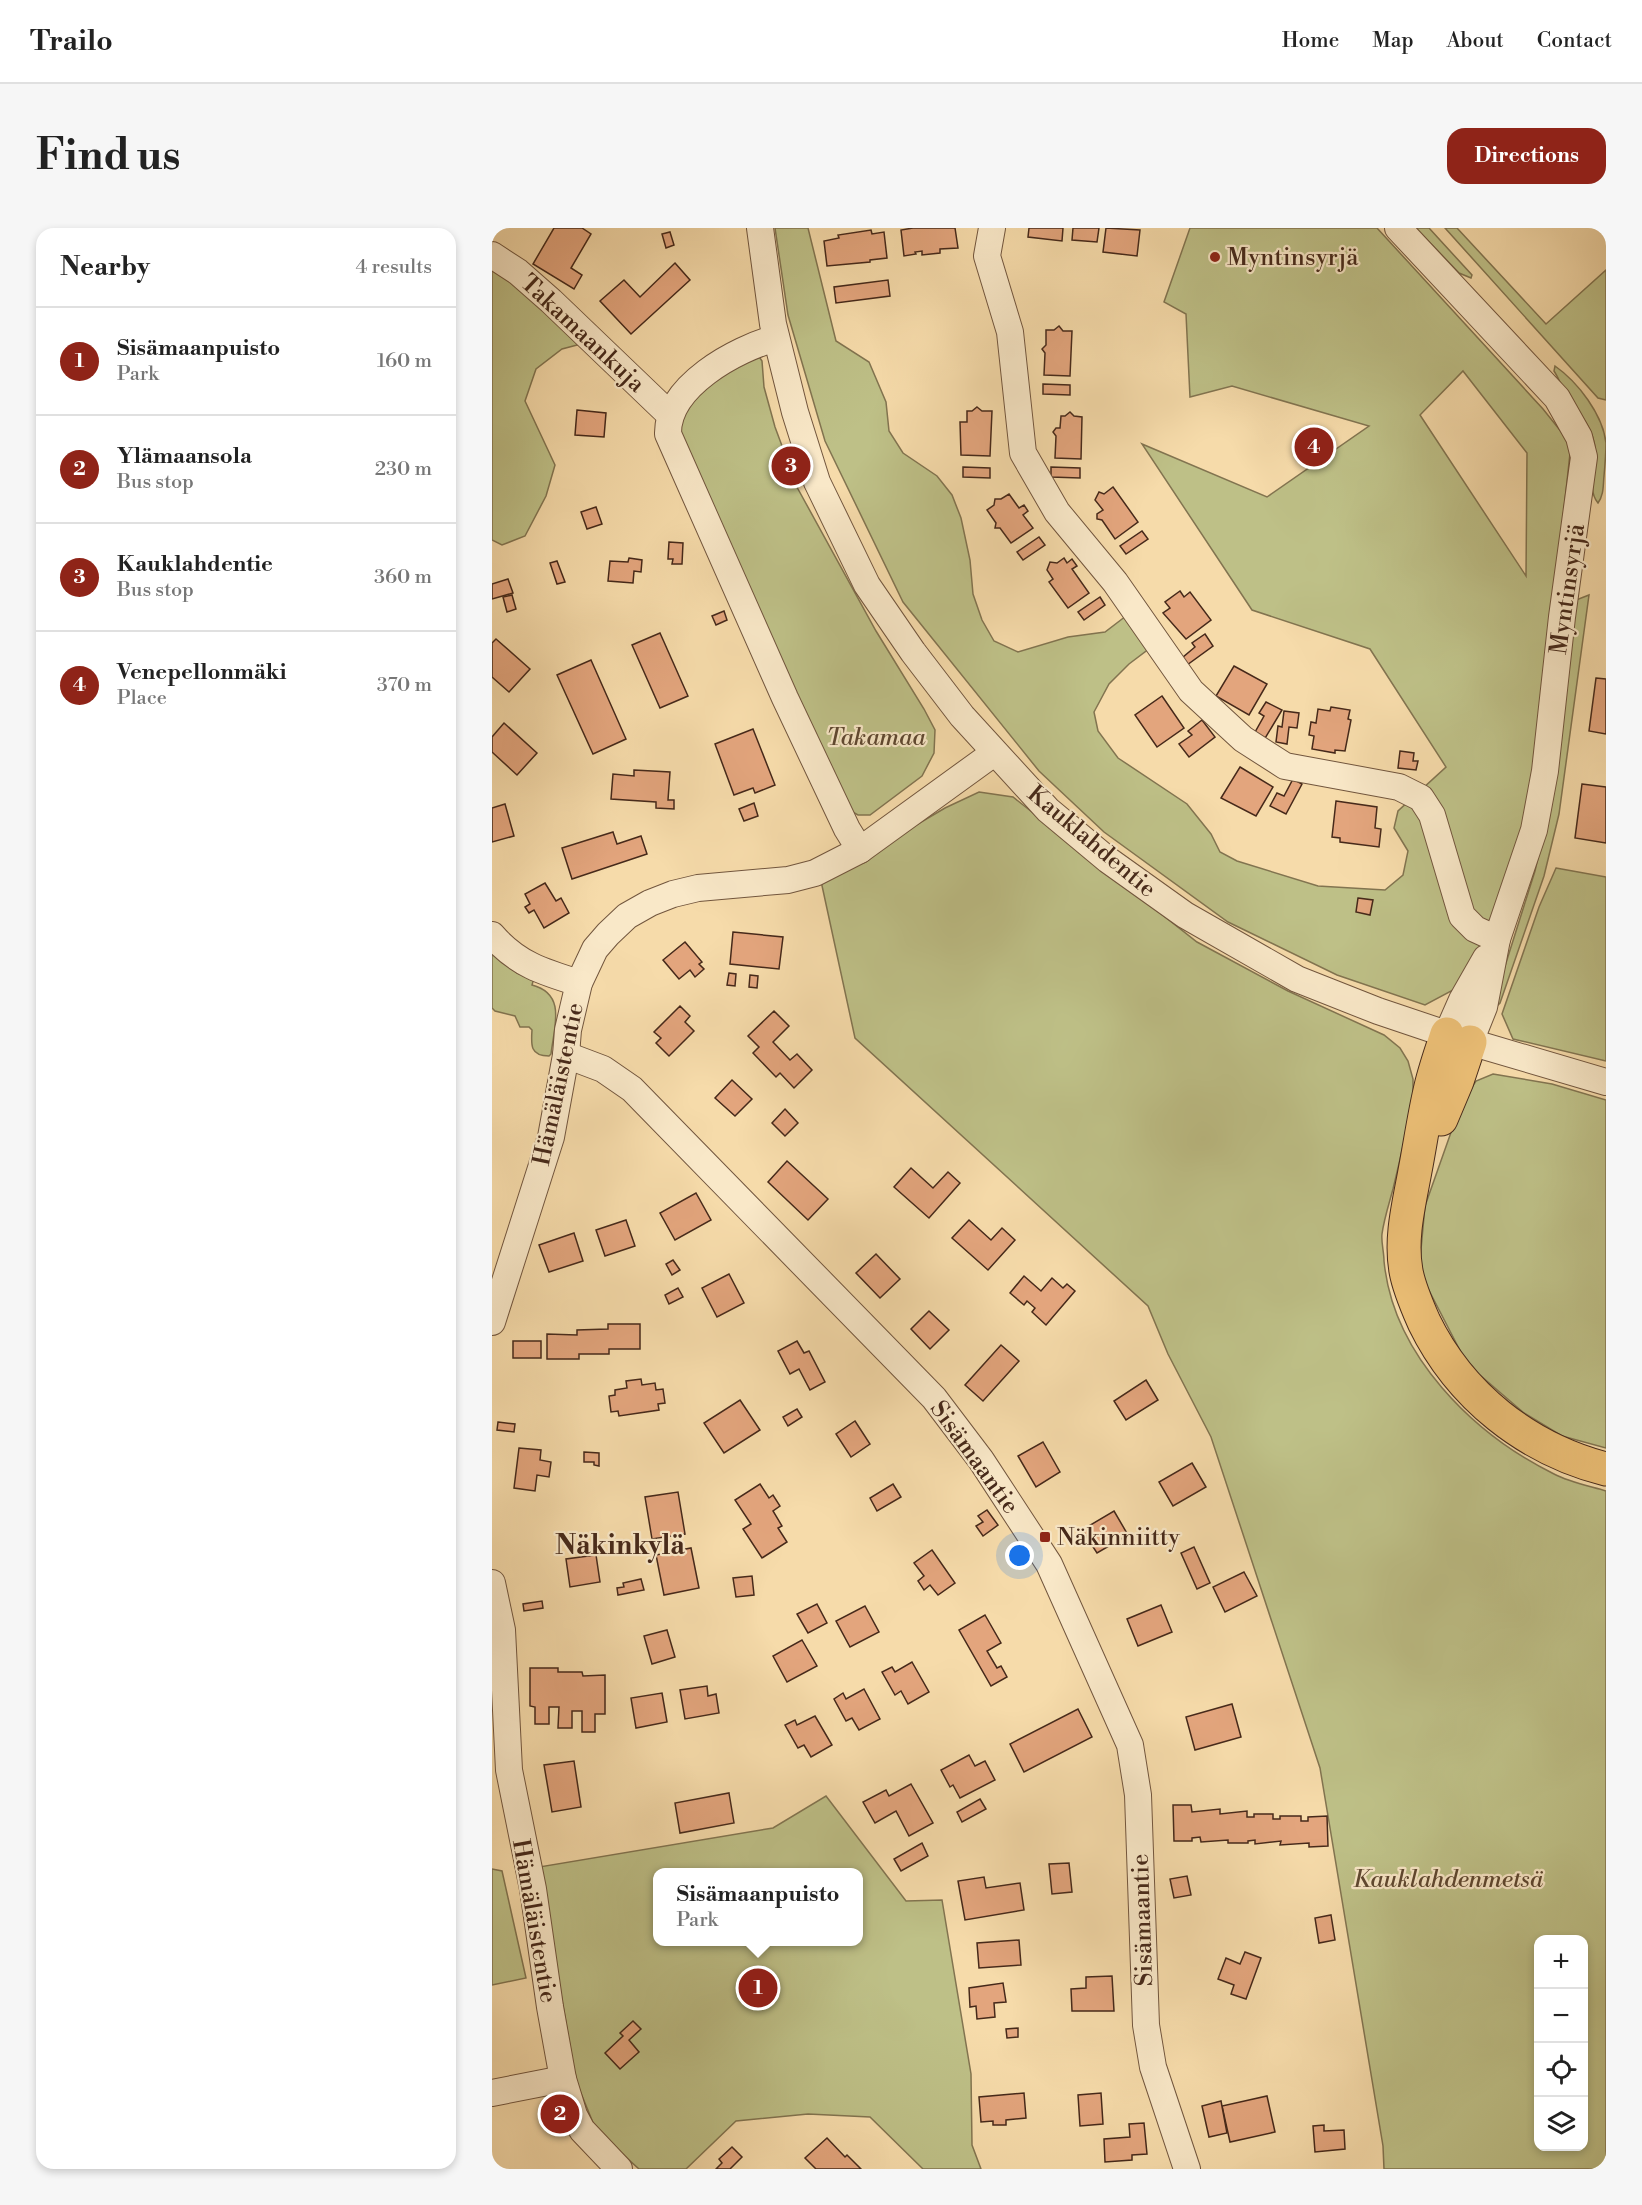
<!DOCTYPE html>
<html lang="en">
<head>
<meta charset="utf-8">
<style>
	:root { --surface:#fff; --page:#f6f6f6; --text:#222; --muted:#767676; --line:#e0e0e0; --accent:#8f2418 }
	body { margin:0; font-family:"Libre Bodoni",serif; background:var(--page); color:var(--text) }
	.controls { position:absolute; right:18px; bottom:18px; display:grid; overflow:hidden; border-radius:12px; box-shadow:0 3px 9px #0003 }
	.controls button { width:54px; height:54px; display:grid; place-items:center; padding:0; border:0; border-bottom:2px solid var(--line); background:var(--surface); color:var(--text); font:30px sans-serif }
	.you { position:absolute; left:528px; top:1328px; width:21px; height:21px; margin:-15px; border:4px solid #fff; border-radius:50%; background:#1a73e8; box-shadow:0 0 0 9px #1a73e833 }
	.badge { display:grid; place-items:center; width:39px; height:39px; border-radius:50%; background:var(--accent); color:#fff; font-size:20px; font-weight:700 }
	.pin { position:absolute; translate:-50% -50%; border:3px solid #fff; box-shadow:0 2px 6px #0006 }
	.popup { position:absolute; left:161px; top:1640px; width:210px; height:78px; box-sizing:border-box; display:grid; place-content:center; border-radius:12px; background:var(--surface); filter:drop-shadow(0 2px 4px #0005); font-size:20px; white-space:nowrap; color:var(--muted) }
	.popup b { font-size:22px; color:var(--text) }
	.popup::after { content:''; position:absolute; left:50%; top:100%; margin-left:-12px; border:12px solid transparent; border-top-color:var(--surface) }
	.list { margin:0; padding:0; list-style:none }
	h2 { display:flex; justify-content:space-between; align-items:center; height:78px; margin:0; padding:0 24px; font-size:26px }
	h2 small { font-size:20px; font-weight:400; color:var(--muted) }
	.list li { display:grid; grid-template-columns:39px 1fr auto; gap:18px; align-items:center; box-sizing:border-box; height:108px; padding:0 24px; border-top:2px solid var(--line) }
	.list b { display:block; font-size:22px; white-space:nowrap }
	.list p { margin:0; font-size:20px; white-space:nowrap; color:var(--muted) }
	.list em { font-size:20px; font-style:normal; color:var(--muted) }
	.icon { flex:none; width:33px; height:33px; fill:none; stroke:currentColor; stroke-width:2; stroke-linecap:round; stroke-linejoin:round }
	.map { position:relative; flex:none; width:1114px; height:1941px; overflow:hidden; border-radius:18px }
	header { display:flex; align-items:center; gap:36px; box-sizing:border-box; height:84px; padding:0 30px; background:var(--surface); border-bottom:2px solid var(--line) }
	header strong { font-size:28px }
	nav { display:flex; gap:33px; margin-inline-start:auto; font-size:21px }
	.intro { display:flex; align-items:center; justify-content:space-between; box-sizing:border-box; height:144px; padding:0 36px }
	h1 { margin:0; font-size:42px }
	.button { padding:15px 27px; border-radius:18px; background:var(--accent); color:#fff; font-size:21px; font-weight:700 }
	main { display:flex; gap:36px; padding:0 36px }
	aside { flex:1; background:var(--surface); border-radius:18px; box-shadow:0 3px 9px #0003 }
	.map>svg:first-child { display:block }
</style>
</head>
<body>
<header>
<strong>Trailo</strong>
<nav><a>Home</a><a>Map</a><a>About</a><a>Contact</a></nav>
</header>
<div class="intro"><h1>Find us</h1><a class="button">Directions</a></div>
<main>
<aside>
<h2>Nearby<small>4 results</small></h2>
<ul class="list">
<li><span class="badge">1</span><div><b>Sisämaanpuisto</b><p>Park</p></div><em>160 m</em></li>
<li><span class="badge">2</span><div><b>Ylämaansola</b><p>Bus stop</p></div><em>230 m</em></li>
<li><span class="badge">3</span><div><b>Kauklahdentie</b><p>Bus stop</p></div><em>360 m</em></li>
<li><span class="badge">4</span><div><b>Venepellonmäki</b><p>Place</p></div><em>370 m</em></li>
</ul>
</aside>
<div class="map">
<svg width="1114" height="1941" viewBox="0 0 1114 1941">
	<rect width="100%" height="100%" fill="#f6dbaa"/>
	<filter id="stains"><feTurbulence type="fractalNoise" baseFrequency=".00333" numOctaves="4"/><feColorMatrix values="0 0 0 0 .2 0 0 0 0 .09 0 0 0 0 .02 0 0 0 .5 -.17"/></filter>
	<radialGradient id="worn" r=".72"><stop offset=".6" stop-color="#630" stop-opacity="0"/><stop offset="1" stop-color="#630" stop-opacity=".3"/></radialGradient>
	<g fill="#bec087" stroke="#827450" stroke-width="1.5" fill-rule="evenodd">
		<path d="M283 0H316L344 113 377 134 394 174 397 203 411 225 445 248 460 267 469 290 478 332 481 366 490 392 502 413 526 424 576 409 613 404 634 388 658 420 637 436 617 456 602 484 606 503 626 530 695 576 719 606 728 624 745 633 826 658 893 662 911 647 916 623 902 600 906 583 954 539 878 421 760 382 650 216 775 269 877 198 740 158 698 169 694 86 672 74 698 0H885L1051 181 1079 216 1045 534 1021 644 985 728 963 761 933 777 845 747 736 694 612 604 547 543 411 374 333 213 296 87ZM971 143 1035 225 1034 348 928 187Z"/>
		<path d="M924 0H937L980 47 979 50 967 45Z"/>
		<path d="M953 0H965L1054 96 1114 42V172L1106 170Z"/>
		<path d="M0 13 112 110 70 121 44 141 33 173 63 237 54 268 33 308 10 317 0 312Z"/>
		<path d="M266 127 270 133 272 159 283 199 306 261 384 403 432 481 443 502 442 525 430 548 378 587H366L357 582 183 209 185 190 218 152Z"/>
		<path d="M1063 138C1086 154 1111 187 1114 215 1114 226 1113 237 1112 248 1111 257 1112 267 1106 275 1094 261 1105 237 1103 220 1101 198 1084 182 1073 163 1069 157 1066 149 1062 143Z"/>
		<path d="M1097 367 1067 586 1052 648 1008 775 1005 778 1002 773 1043 643 1057 581 1084 372Z"/>
		<path d="M487 564 521 569 705 714 796 763 892 807 908 820 916 833 921 851V872C915 902 908 932 901 961 897 976 892 991 890 1006 889 1014 892 1024 892 1033 901 1127 981 1206 1062 1246 1077 1254 1097 1258 1114 1263V1941H892L891 1918 828 1540 719 1209 676 1126 656 1078 363 810 329 653 453 580ZM1046 1712H1092V1918H1046Z"/>
		<path d="M1064 640 1114 649V833L1021 811 1010 786 1047 679Z"/>
		<path d="M0 721 25 745 42 750 40 757C75 766 62 799 59 826L57 828C38 828 39 817 40 802L37 799H28L23 788 3 783 0 780Z"/>
		<path d="M1001 846 1060 856 1114 872V1220L1070 1208 1032 1185 975 1136 927 1043 933 978 969 876 984 853Z"/>
		<path d="M334 1568 414 1673 450 1672 479 1846 480 1917 489 1941H431L378 1889 316 1886 244 1893 194 1941H147L104 1902 84 1853 47 1639 281 1600ZM166 1644H366V1714H166Z"/>
		<path d="M0 1641 10 1643 34 1750 0 1757Z"/>
	</g>
	<g fill="#e3a57d" stroke="#46291a" stroke-width="1.5">
		<path d="M62 0H90L99 6 79 40 90 47 82 61 41 36Z"/>
		<path d="M421 0H463L466 20 448 21V25L430 27V23L423 24 424 26 412 28 409 2Z"/>
		<path d="M537 0H571L570 13 536 9Z"/>
		<path d="M581 0H607L605 14 580 12Z"/>
		<path d="M614 0 648 2 645 28 611 24Z"/>
		<path d="M379 2 380 6 392 4 395 30 378 32V34L335 38 332 13 347 10 346 7Z"/>
		<path d="M178 4 182 17 174 20 170 6Z"/>
		<path d="M183 35 198 52 139 106 108 73 132 52 148 69Z"/>
		<path d="M396 52 398 68 344 75 342 59Z"/>
		<path d="M567 98 571 103H580L578 148 552 147 553 125 550 121 554 117V102H562Z"/>
		<path d="M551 156 578 157V167L551 166Z"/>
		<path d="M485 179 490 183H500L498 228 469 227 468 194H475V183H480Z"/>
		<path d="M85 182 114 185 112 209 83 207Z"/>
		<path d="M578 184 582 188 590 189 589 231 563 230 564 208 561 204 564 200H568L569 188H573Z"/>
		<path d="M471 239 498 240V250L471 249Z"/>
		<path d="M559 239 588 240V250L559 249Z"/>
		<path d="M621 259 646 294 623 311 610 292 605 291V286L611 282 603 272 607 264 612 266Z"/>
		<path d="M517 266 527 280 532 277 536 283 531 287 541 300 519 315 508 300H503L504 295 495 282 502 277 503 271H509Z"/>
		<path d="M104 279 110 296 95 301 89 284Z"/>
		<path d="M650 303 656 311 634 326 628 318Z"/>
		<path d="M547 309 553 317 531 332 525 324Z"/>
		<path d="M177 314 191 315 190 336H180L181 331H176Z"/>
		<path d="M137 330 150 332 149 344 142 343 141 355 116 353 118 333 136 334Z"/>
		<path d="M572 330 575 335 580 331 585 338 580 341 597 365 576 380 557 354 561 351 555 342 558 334 565 335Z"/>
		<path d="M65 333 73 354 65 356 58 335Z"/>
		<path d="M16 351 21 365 0 371V356Z"/>
		<path d="M688 363 692 369 698 364 719 392 694 411 671 385 678 380 673 374Z"/>
		<path d="M20 367 24 381 15 384 11 369Z"/>
		<path d="M608 369 613 377 592 392 586 384Z"/>
		<path d="M232 383 235 392 224 397 220 388Z"/>
		<path d="M168 405 196 468 168 480 140 417Z"/>
		<path d="M713 406 721 418 695 437 690 430 703 419 700 415Z"/>
		<path d="M4 411 38 441 17 464 0 449V415Z"/>
		<path d="M99 432 134 511 101 526 65 447Z"/>
		<path d="M742 438 775 456 757 487 724 468Z"/>
		<path d="M1104 450 1114 451V506L1097 503Z"/>
		<path d="M670 468 692 500 665 519 643 487Z"/>
		<path d="M774 474 790 482 772 512 762 506 772 488 767 485Z"/>
		<path d="M839 479 858 482 856 491 859 492 853 523 843 522V525L820 521 822 508 817 507 819 494 824 495 826 481 838 483Z"/>
		<path d="M792 483 807 485 805 500 797 499 795 516 784 514 786 498 790 499Z"/>
		<path d="M710 492 723 509 697 529 687 516 700 507 696 503Z"/>
		<path d="M12 495 45 525 25 547 0 524V509Z"/>
		<path d="M261 501 283 557 263 565 261 560 242 567 223 516Z"/>
		<path d="M908 523 922 525 921 533H926L924 542 906 540Z"/>
		<path d="M748 539 781 559 764 588 729 570Z"/>
		<path d="M142 542 178 544 176 572H182V581L164 580V574L119 571 121 546 142 548Z"/>
		<path d="M801 551 810 556 794 586 778 578 785 565 792 568Z"/>
		<path d="M1090 556 1114 559V615L1083 610Z"/>
		<path d="M844 573 885 579 883 600 889 601 887 619 848 614V610L840 609Z"/>
		<path d="M262 575 266 588 252 593 247 581Z"/>
		<path d="M13 576 22 608 0 614V580Z"/>
		<path d="M121 604 125 616 149 608 155 626 80 651 70 620Z"/>
		<path d="M53 655 64 673 69 670 77 685 52 700 42 682 37 685 33 679 38 676 33 666Z"/>
		<path d="M866 670 881 672 878 687 864 684Z"/>
		<path d="M241 704 291 709 287 741 238 736Z"/>
		<path d="M193 714 210 734 207 736 212 741 203 749 198 742 187 751 171 732Z"/>
		<path d="M237 745 244 746 243 758 235 757Z"/>
		<path d="M258 747 266 748 265 760 257 759Z"/>
		<path d="M188 778 198 788 193 794 202 803 177 828 164 815 169 810 162 804Z"/>
		<path d="M282 783 297 798 281 814 298 832 305 826 320 842 302 860 288 845 284 849 261 825 267 819 256 808Z"/>
		<path d="M240 852 260 871 243 888 223 870Z"/>
		<path d="M293 881 306 895 293 908 280 895Z"/>
		<path d="M295 933 336 971 316 992 276 954Z"/>
		<path d="M419 940 441 960 456 944 468 955 437 990 402 959Z"/>
		<path d="M204 965 219 992 183 1012 168 985Z"/>
		<path d="M134 992 143 1018 113 1028 104 1002Z"/>
		<path d="M477 992 499 1012 510 1000 523 1012 496 1042 460 1010Z"/>
		<path d="M82 1005 91 1033 57 1044 47 1017Z"/>
		<path d="M384 1026 408 1051 388 1070 364 1045Z"/>
		<path d="M181 1032 188 1042 180 1047 174 1036Z"/>
		<path d="M237 1046 252 1075 225 1089 210 1060Z"/>
		<path d="M532 1048 549 1063 560 1050 571 1060 575 1056 583 1063 554 1097 540 1084 543 1080 535 1073 532 1077 518 1065Z"/>
		<path d="M186 1060 191 1069 177 1076 173 1067Z"/>
		<path d="M437 1083 457 1102 438 1121 419 1101Z"/>
		<path d="M116 1096H148V1121H117V1126H87V1131H55V1106L85 1107V1102L116 1101Z"/>
		<rect x="21" y="1113" width="28" height="17"/>
		<path d="M305 1113 312 1125 317 1123 333 1154 318 1162 307 1141 298 1146 286 1123Z"/>
		<path d="M509 1117 527 1133 491 1173 473 1157Z"/>
		<path d="M149 1151 150 1157 163 1155 164 1162 171 1161 173 1175 166 1176 167 1182 127 1188 126 1183 119 1184 117 1168 123 1167V1162L135 1160 134 1153Z"/>
		<path d="M654 1152 666 1172 634 1192 622 1173Z"/>
		<path d="M248 1172 268 1202 232 1225 212 1195Z"/>
		<path d="M305 1181 310 1189 296 1198 291 1189Z"/>
		<path d="M363 1193 378 1216 359 1229 344 1206Z"/>
		<path d="M6 1194 23 1196 22 1204 5 1202Z"/>
		<path d="M551 1214 568 1244 544 1259 526 1228Z"/>
		<path d="M27 1220 49 1222 48 1232 59 1234 57 1249 45 1247 43 1263 22 1260Z"/>
		<path d="M92 1224 107 1225V1238L102 1237V1234H92Z"/>
		<path d="M700 1235 714 1259 681 1278 667 1254Z"/>
		<path d="M268 1256 277 1270 281 1267 288 1278 281 1283 290 1298 286 1300 295 1314 270 1330 251 1301 259 1296 243 1272Z"/>
		<path d="M401 1256 409 1269 385 1283 378 1270Z"/>
		<path d="M186 1264 193 1306 160 1311 153 1269Z"/>
		<path d="M495 1282 506 1297 491 1308 484 1298 491 1294 486 1288Z"/>
		<path d="M622 1283 636 1307 605 1325 590 1302Z"/>
		<path d="M702 1319 718 1355 705 1361 689 1325Z"/>
		<path d="M199 1320 207 1360 172 1367 164 1327Z"/>
		<path d="M440 1322 463 1355 446 1367 438 1357 432 1362 426 1353 432 1348 422 1335Z"/>
		<path d="M104 1327 108 1354 78 1359 74 1331Z"/>
		<path d="M752 1344 765 1368 733 1384 721 1359Z"/>
		<path d="M260 1348 262 1367 244 1369 241 1350Z"/>
		<path d="M149 1351 152 1362 126 1367 125 1360 132 1359 131 1355Z"/>
		<path d="M50 1373 51 1380 32 1383 31 1376Z"/>
		<path d="M325 1376 335 1395 316 1405 305 1386Z"/>
		<path d="M669 1377 680 1404 646 1418 635 1391Z"/>
		<path d="M373 1378 387 1404 358 1419 344 1393Z"/>
		<path d="M493 1387 509 1415 495 1423 505 1440 509 1438 515 1449 499 1458 467 1402Z"/>
		<path d="M175 1402 183 1429 160 1436 152 1408Z"/>
		<path d="M310 1412 325 1438 295 1454 281 1428Z"/>
		<path d="M420 1434 437 1464 416 1476 409 1463 403 1467 390 1444 400 1439 403 1444Z"/>
		<path d="M38 1440H66V1444H90L91 1448 113 1447V1486H103V1504H90V1483H80V1500H66L67 1479H57V1496H43V1479L38 1478Z"/>
		<path d="M215 1458 216 1468 224 1466 227 1485 193 1491 188 1462Z"/>
		<path d="M372 1461 388 1491 367 1502 360 1490 354 1493 342 1471 351 1465 354 1471Z"/>
		<path d="M170 1465 175 1494 144 1500 139 1470Z"/>
		<path d="M740 1476 749 1509 703 1522 694 1489Z"/>
		<path d="M586 1481 600 1509 532 1544 518 1516Z"/>
		<path d="M323 1488 340 1517 319 1529 312 1517 306 1520 293 1497 303 1492 305 1497Z"/>
		<path d="M477 1527 483 1538 493 1533 503 1552 468 1570 461 1557 458 1559 449 1542Z"/>
		<path d="M82 1533 89 1579 60 1584 52 1537Z"/>
		<path d="M419 1556 441 1595 417 1608 404 1583 383 1595 371 1574 394 1562 397 1568Z"/>
		<path d="M237 1565 242 1595 188 1605 183 1575Z"/>
		<path d="M488 1571 494 1581 470 1594 465 1584Z"/>
		<path d="M681 1577H699L700 1584 728 1581V1586L755 1583V1589H762V1586H781V1591H788V1588H809V1593H816V1589L835 1588 836 1618 817 1619V1615L788 1617 789 1613 763 1616V1612L756 1613V1615H736V1612L709 1614 708 1609 700 1610V1613H682Z"/>
		<path d="M430 1615 436 1628 409 1643 402 1631Z"/>
		<path d="M577 1635 580 1664 560 1666 557 1636Z"/>
		<path d="M695 1648 699 1667 682 1670 678 1651Z"/>
		<path d="M492 1649 494 1660 528 1655 532 1682 473 1692 466 1653Z"/>
		<path d="M839 1687 843 1712 827 1715 823 1690Z"/>
		<path d="M527 1712 529 1737 487 1740 485 1715Z"/>
		<path d="M753 1724 769 1730 754 1771 739 1766 742 1757 726 1751 734 1730 748 1736Z"/>
		<path d="M620 1748 622 1783H580L579 1761 594 1760V1749Z"/>
		<path d="M511 1755 514 1774 502 1775 503 1789 485 1791 484 1778 478 1779 477 1760Z"/>
		<path d="M141 1793 149 1801 137 1812 147 1824 128 1841 113 1825 131 1808 128 1805Z"/>
		<path d="M526 1800V1809L515 1810 514 1801Z"/>
		<path d="M532 1865 534 1890 514 1892V1897H501V1893L489 1894 487 1869Z"/>
		<path d="M609 1865 611 1896 588 1898 586 1867Z"/>
		<path d="M775 1868 783 1904 738 1914 730 1878Z"/>
		<path d="M729 1873 735 1905 717 1909 710 1878Z"/>
		<path d="M652 1895 655 1926 640 1927V1932L613 1934 612 1911 638 1909 637 1896Z"/>
		<path d="M832 1897V1903L852 1902 853 1921 823 1924 821 1898Z"/>
		<path d="M335 1910 353 1929 355 1927 369 1941H324L313 1930Z"/>
		<path d="M240 1919 250 1929 238 1941H224L230 1935 227 1931Z"/>
	</g>
	<g fill="none" stroke-linecap="round" stroke-linejoin="round">
		<g stroke="#72563e" stroke-width="28">
			<g id="minor">
				<path d="M268 0 281 96 303 184 325 254 375 357 421 424 470 488 556 582 616 632 693 687 805 751 886 783 978 814 1114 854"/>
				<path d="M500 0 495 28 518 104 531 225 565 284 623 354 699 463 751 511 793 538 907 559 929 570 940 587 970 688 983 701 1005 711"/>
				<path d="M906 0 1065 170 1087 209 1092 229 1070 389 1053 543 1042 602 1005 711 992 779 978 814"/>
				<path d="M0 27 26 44 59 73 178 187"/>
				<path d="M284 110C244 121 175 158 176 206L293 470 355 601 368 622"/>
				<path d="M0 707C25 736 51 744 87 755"/>
				<path d="M955 806 970 772 994 730"/>
				<path d="M74 827 111 841 140 861 442 1170 489 1232 557 1336 638 1517 646 1567 654 1797 661 1839 695 1941"/>
				<path d="M0 1094 59 909 74 827 76 802 87 755 103 721 116 706 135 688 158 675 181 666 206 660 296 652 323 645 368 622 502 525"/>
				<path d="M0 1355 10 1402 17 1542 41 1661 58 1779 71 1851 82 1887 90 1902 127 1941"/>
				<path d="M0 1865 71 1851"/>
			</g>
		</g>
		<g stroke="#46291a" stroke-width="35">
			<g id="highway">
				<path d="M955 806C949 825 942 844 938 863 932 889 928 917 923 943 917 976 908 1010 914 1043 917 1060 925 1078 932 1094 968 1168 1035 1221 1114 1241"/>
				<path d="M949 891 965 853 978 814"/>
			</g>
		</g>
		<use href="#minor" stroke="#f9e8c8" stroke-width="26"/>
		<use href="#highway" stroke="#ebbe75" stroke-width="33"/>
	</g>
	<g fill="#8f2418" stroke="#f9e8c8" stroke-width="2">
		<circle cx="723" cy="29" r="6"/>
		<rect x="547" y="1303" width="12" height="12" rx="3"/>
	</g>
	<g text-anchor="middle" stroke-width="4.5" stroke-linejoin="round" paint-order="stroke">
		<g font-size="24" fill="#46291a" stroke="#f9e8c8" text-anchor="start">
			<text x="735" y="37">Myntinsyrjä</text>
			<text x="565" y="1317">Näkinniitty</text>
		</g>
		<g font-size="24" fill="#46291a" stroke="#f9e8c8">
			<text transform="translate(91 105) rotate(43)" y="8">Takamaankuja</text>
			<text transform="translate(1075 361) rotate(-82)" y="8">Myntinsyrjä</text>
			<text transform="translate(600 613) rotate(40)" y="8">Kauklahdentie</text>
			<text transform="translate(66 856) rotate(-78)" y="8">Hämäläistentie</text>
			<text transform="translate(483 1229) rotate(54)" y="8">Sisämaantie</text>
			<text transform="translate(650 1692) rotate(-92)" y="8">Sisämaantie</text>
			<text transform="translate(43 1693) rotate(80)" y="8">Hämäläistentie</text>
		</g>
		<g font-size="24" font-style="italic" fill="#5e4730" stroke="#f9e8c8">
			<text x="384" y="517">Takamaa</text>
			<text x="956" y="1659">Kauklahdenmetsä</text>
		</g>
		<g font-size="27" font-weight="bold" fill="#46291a" stroke="#f9e8c8">
			<text x="128" y="1326">Näkinkylä</text>
		</g>
	</g>
	<rect width="100%" height="100%" filter="url(#stains)"/>
	<rect width="100%" height="100%" fill="url(#worn)"/>
</svg>
<div class="controls">
<button>+</button>
<button>−</button>
<button><svg class="icon" aria-label="locate" viewBox="0 0 24 24"><circle cx="12" cy="12" r="6"/><path d="M12 2v4M12 18v4M2 12h4M18 12h4"/></svg></button>
<button><svg class="icon" aria-label="layers" viewBox="0 0 24 24"><path d="M12 4l9 5-9 5-9-5zM3 14l9 5 9-5"/></svg></button>
</div>
<div class="you"></div>
<div class="pin badge" style="left:266px;top:1760px">1</div>
<div class="popup"><b>Sisämaanpuisto</b>Park</div>
<div class="pin badge" style="left:68px;top:1886px">2</div>
<div class="pin badge" style="left:299px;top:238px">3</div>
<div class="pin badge" style="left:822px;top:219px">4</div>
</div>
</main>
</body>
</html>
